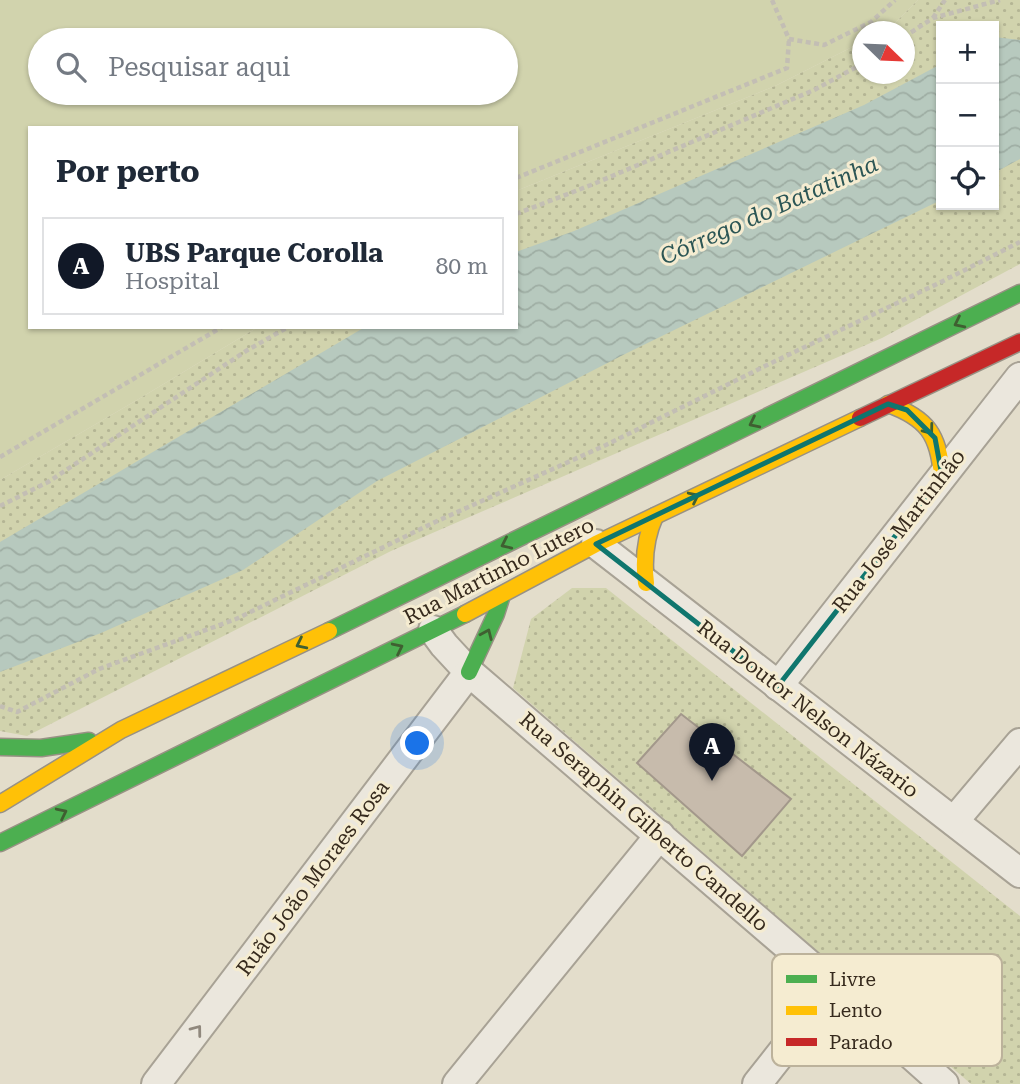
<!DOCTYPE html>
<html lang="pt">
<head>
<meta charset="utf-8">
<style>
	:root { --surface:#fff; --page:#f6f6f7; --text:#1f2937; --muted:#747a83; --line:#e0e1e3; --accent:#111827 }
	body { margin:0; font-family:"Roboto Serif",serif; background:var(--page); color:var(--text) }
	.controls { position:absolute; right:21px; top:21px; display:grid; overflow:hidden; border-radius:0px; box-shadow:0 2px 5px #0004 }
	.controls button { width:63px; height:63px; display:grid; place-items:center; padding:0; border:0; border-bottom:2px solid var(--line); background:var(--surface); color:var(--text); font:35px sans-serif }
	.compass { position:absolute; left:852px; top:21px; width:63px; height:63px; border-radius:50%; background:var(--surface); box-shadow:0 2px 5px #0004; rotate:113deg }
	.you { position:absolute; left:418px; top:744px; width:24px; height:24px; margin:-18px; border:5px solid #fff; border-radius:50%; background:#1a73e8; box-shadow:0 0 0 10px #1a73e833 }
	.badge { display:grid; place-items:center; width:46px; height:46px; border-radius:50%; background:var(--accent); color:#fff; font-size:23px; font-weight:700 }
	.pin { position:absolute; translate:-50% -58px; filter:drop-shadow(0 2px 4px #0008) }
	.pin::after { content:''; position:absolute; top:37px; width:24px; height:21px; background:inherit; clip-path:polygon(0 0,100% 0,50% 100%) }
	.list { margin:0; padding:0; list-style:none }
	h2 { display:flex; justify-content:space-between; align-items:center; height:91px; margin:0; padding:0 28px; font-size:30px }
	h2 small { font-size:23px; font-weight:400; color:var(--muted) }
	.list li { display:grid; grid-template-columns:46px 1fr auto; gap:21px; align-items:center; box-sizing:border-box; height:98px; margin:0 14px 14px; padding:0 14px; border:2px solid var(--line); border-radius:0px }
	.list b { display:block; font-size:26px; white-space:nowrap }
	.list p { margin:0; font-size:23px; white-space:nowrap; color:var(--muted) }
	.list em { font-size:23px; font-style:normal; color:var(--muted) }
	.icon { flex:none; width:38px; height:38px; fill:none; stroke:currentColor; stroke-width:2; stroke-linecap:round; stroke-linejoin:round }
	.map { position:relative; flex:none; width:1020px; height:1084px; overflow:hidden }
	.search { position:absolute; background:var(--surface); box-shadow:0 2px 5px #0004; left:28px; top:28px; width:490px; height:77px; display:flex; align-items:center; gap:18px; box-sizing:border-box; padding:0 24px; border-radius:38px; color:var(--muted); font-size:26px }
	.panel { position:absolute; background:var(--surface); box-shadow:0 2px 5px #0004; left:28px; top:126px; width:490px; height:203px; border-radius:0px }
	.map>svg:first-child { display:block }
</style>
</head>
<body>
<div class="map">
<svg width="1020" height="1084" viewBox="0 0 1020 1084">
	<defs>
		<pattern id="park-dots" width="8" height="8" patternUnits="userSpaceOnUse" patternTransform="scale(1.75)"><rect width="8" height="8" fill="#d1d3ad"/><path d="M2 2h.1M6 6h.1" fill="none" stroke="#b4b594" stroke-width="1.8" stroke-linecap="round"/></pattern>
		<pattern id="water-waves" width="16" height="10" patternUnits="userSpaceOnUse" patternTransform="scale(1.75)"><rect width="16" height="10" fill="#b7c9be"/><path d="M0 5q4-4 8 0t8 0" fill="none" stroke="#9eada3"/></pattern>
	</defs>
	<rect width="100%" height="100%" fill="#e3ddcb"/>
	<path fill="#d1d3ad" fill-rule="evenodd" d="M0 0H918L889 29 883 31 862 32V42L775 86 516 191V128H30V327H258L137 400 0 480ZM40 40H506V93H40Z"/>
	<g fill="url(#park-dots)" fill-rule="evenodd">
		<path d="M918 0H1020V264L882 338 391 551 27 736 0 731V480L137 400 258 327H516V191L775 86 862 42V74H904V32L883 31 889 29ZM941 26H994V205H941Z"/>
		<path d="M572 588H606L1020 916V1084H971L513 688 531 619Z"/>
	</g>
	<g fill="url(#water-waves)">
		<path d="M994 37 1020 40V159L994 173Z"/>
		<path d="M941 64V200L625 354 377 481 243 570 101 633 0 672V542L365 327H516V252L574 231 864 105Z"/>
	</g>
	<path fill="#c7bbac" stroke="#a3988b" stroke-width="2" d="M681 714 791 799 742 856 637 763Z"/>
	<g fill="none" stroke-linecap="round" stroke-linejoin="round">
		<g stroke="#a8a295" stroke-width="32">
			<g id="street">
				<path d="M596 544 1020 873"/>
				<path d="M433 630 444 645 469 672 834 986 944 1084"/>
				<path d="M778 686 1020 377"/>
				<path d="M954 821 1020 743"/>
				<path d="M156 1084 469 672"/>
				<path d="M457 1084 660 835"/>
				<path d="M757 1084 834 986"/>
			</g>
		</g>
		<g stroke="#989184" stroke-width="19">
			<g id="fast">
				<path d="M329 631 1020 293"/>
				<path d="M469 672 496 614 502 595"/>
				<path d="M0 747 41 748 89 741"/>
				<path d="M0 843 465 614"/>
			</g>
		</g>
		<g stroke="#989184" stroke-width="19">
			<g id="slow">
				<path d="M888 404C927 418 939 435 942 476"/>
				<path d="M646 583C643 559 645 538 655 516"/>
				<path d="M465 614 596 544 860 418"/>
				<path d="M0 804 121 730 329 631"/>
			</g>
		</g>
		<g stroke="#989184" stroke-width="19">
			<path id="jam" d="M860 418 1020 342"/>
		</g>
		<g stroke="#c3beb4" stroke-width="4.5" stroke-dasharray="5 3.5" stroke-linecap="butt">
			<path d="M772 0 789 39 824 45 871 22 895 0"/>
			<path d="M933 18 945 0"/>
			<path d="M904 37 933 18 1000 0"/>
			<path d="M516 178 787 68 789 39"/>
			<path d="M516 214 591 185 814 90 862 64"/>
			<path d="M0 457 222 327"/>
			<path d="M0 506 48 482 246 351 288 327"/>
			<path d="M0 706 17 712 99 669 236 619 433 523 606 445 765 366 937 284 1020 242"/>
		</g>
		<use href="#street" stroke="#ebe7dd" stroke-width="28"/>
		<use href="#fast" stroke="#4caf50" stroke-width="16"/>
		<use href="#slow" stroke="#ffc107" stroke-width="16"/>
		<use href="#jam" stroke="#c62828" stroke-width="16"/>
	</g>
	<defs><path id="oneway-chevron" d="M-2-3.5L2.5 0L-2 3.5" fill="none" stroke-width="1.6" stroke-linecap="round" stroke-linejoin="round" transform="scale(1.75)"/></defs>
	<g stroke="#3f5f31">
		<use href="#oneway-chevron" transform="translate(959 323) rotate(154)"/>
		<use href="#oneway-chevron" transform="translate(754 423) rotate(154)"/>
		<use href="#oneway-chevron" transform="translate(929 430) rotate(53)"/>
		<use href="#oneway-chevron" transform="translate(694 497) rotate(-26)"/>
		<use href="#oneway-chevron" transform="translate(506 544) rotate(155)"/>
		<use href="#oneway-chevron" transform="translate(487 634) rotate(-66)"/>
		<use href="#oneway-chevron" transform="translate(301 644) rotate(154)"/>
		<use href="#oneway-chevron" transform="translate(398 648) rotate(-26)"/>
		<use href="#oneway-chevron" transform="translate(62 813) rotate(-26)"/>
	</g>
	<use stroke="#90887d" href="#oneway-chevron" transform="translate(197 1030) rotate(-53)"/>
	<path fill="none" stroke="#0f766e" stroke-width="5" stroke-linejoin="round" d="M888 404 907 410 935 438 942 476 778 686 596 544Z"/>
	<g text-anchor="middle" stroke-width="6" stroke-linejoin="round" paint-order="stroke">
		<g font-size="21" fill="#362a1d" stroke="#f5ecd1">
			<text transform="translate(899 531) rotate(-52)" y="7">Rua José Martinhão</text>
			<text transform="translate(499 571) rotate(-27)" y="7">Rua Martinho Lutero</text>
			<text transform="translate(808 709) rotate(38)" y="7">Rua Doutor Nelson Názario</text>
			<text transform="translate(644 822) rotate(41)" y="7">Rua Seraphin Gilberto Candello</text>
			<text transform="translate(313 878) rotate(-53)" y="7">Ruão João Moraes Rosa</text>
		</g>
		<g font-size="23" font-style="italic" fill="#2c5655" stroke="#f5ecd1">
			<text transform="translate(769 210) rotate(-24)" y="8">Córrego do Batatinha</text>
		</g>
	</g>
	<rect x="772" y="954" width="230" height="112" rx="10" fill="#f5ecd1" stroke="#bcb29b" stroke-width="2"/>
	<rect x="786" y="975" width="31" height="8" fill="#4caf50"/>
	<rect x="786" y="1006" width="31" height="9" fill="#ffc107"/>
	<rect x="786" y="1038" width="31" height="8" fill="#c62828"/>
	<g font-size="19" fill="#362a1d">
		<text x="829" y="986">Livre</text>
		<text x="829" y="1017">Lento</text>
		<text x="829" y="1049">Parado</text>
	</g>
</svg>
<div class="controls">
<button>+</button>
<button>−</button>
<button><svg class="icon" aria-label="locate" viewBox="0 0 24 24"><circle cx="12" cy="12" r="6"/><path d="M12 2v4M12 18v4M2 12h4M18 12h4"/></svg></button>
</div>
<svg class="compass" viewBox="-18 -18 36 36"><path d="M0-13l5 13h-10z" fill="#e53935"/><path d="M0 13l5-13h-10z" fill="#747a83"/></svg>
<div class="you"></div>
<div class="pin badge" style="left:712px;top:781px">A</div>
<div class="search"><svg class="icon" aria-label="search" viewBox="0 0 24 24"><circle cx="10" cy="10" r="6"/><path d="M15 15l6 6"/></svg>Pesquisar aqui</div>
<section class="panel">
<h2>Por perto<small></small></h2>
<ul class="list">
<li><span class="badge">A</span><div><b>UBS Parque Corolla</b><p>Hospital</p></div><em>80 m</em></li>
</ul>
</section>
</div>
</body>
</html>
